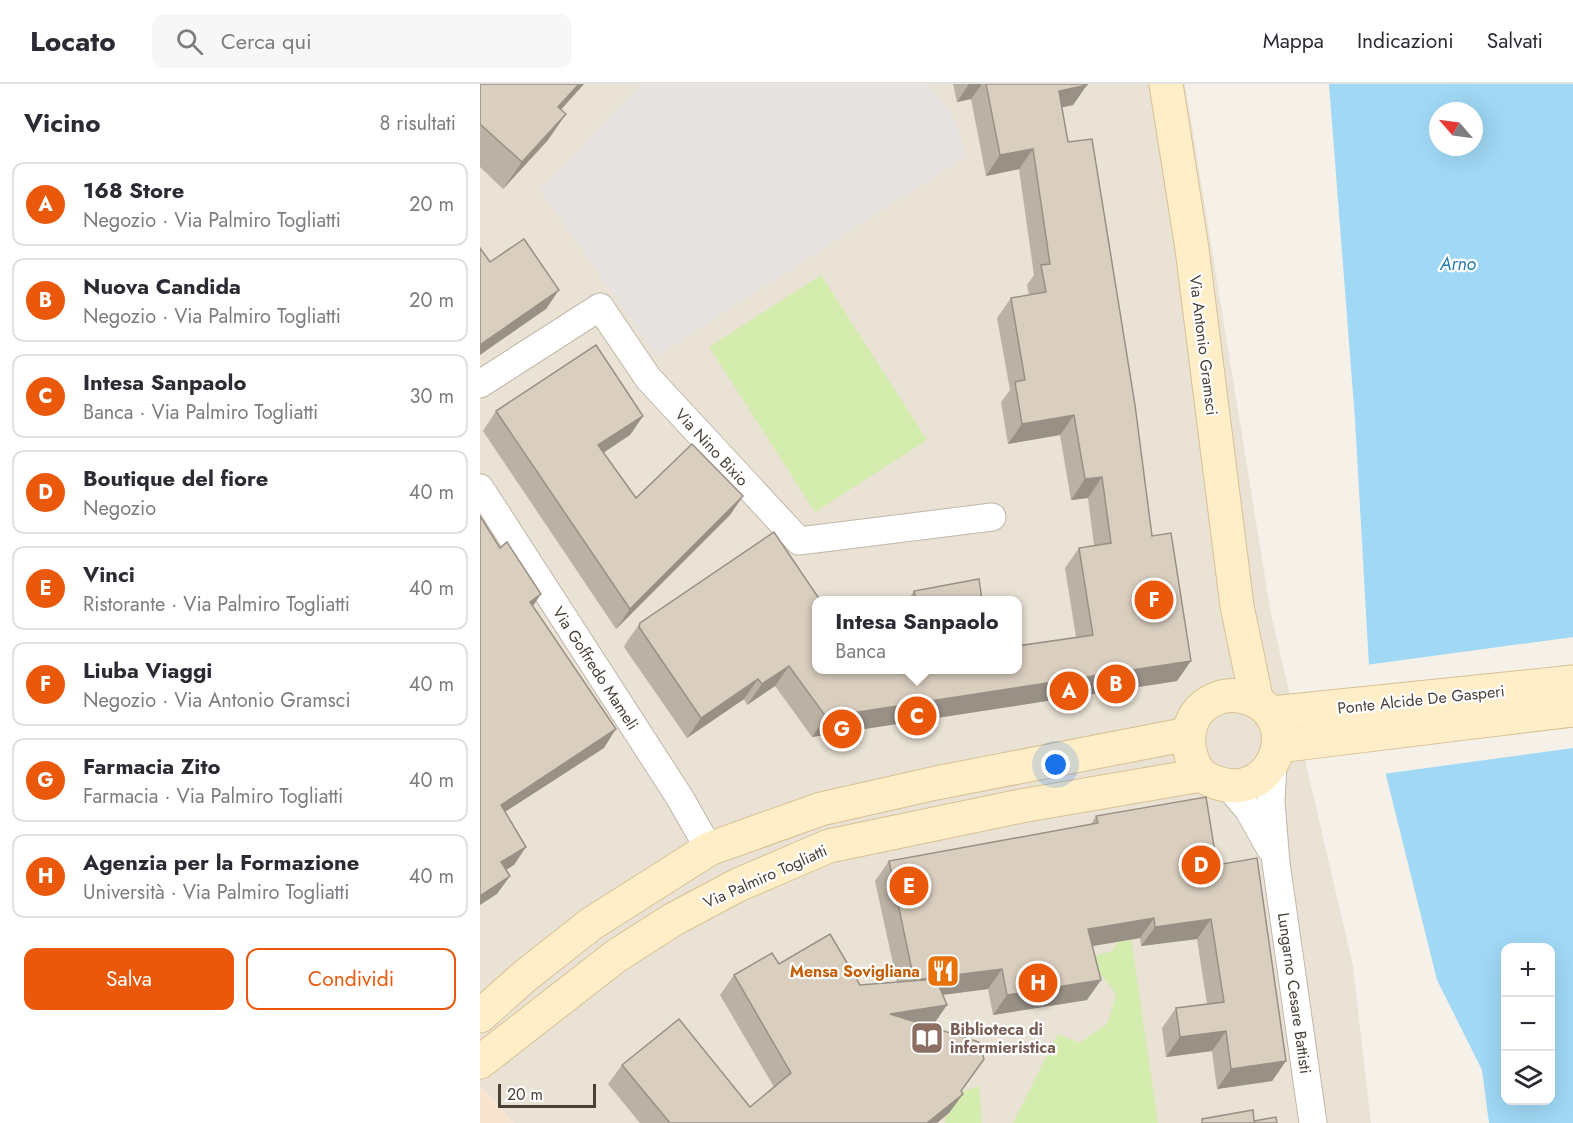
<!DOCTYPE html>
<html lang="it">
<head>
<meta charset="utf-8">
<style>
	:root { --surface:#fff; --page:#f7f7f7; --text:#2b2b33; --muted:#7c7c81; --line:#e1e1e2; --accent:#ea580c }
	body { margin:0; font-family:Jost,sans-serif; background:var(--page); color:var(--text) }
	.controls { position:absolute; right:18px; bottom:18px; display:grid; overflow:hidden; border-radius:12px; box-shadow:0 6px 24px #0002 }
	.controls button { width:54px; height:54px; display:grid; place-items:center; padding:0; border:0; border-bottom:2px solid var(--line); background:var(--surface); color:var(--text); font:30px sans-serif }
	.compass { position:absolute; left:949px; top:18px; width:54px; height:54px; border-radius:50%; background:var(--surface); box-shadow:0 6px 24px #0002; rotate:298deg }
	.scale { position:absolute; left:18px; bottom:15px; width:98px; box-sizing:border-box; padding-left:6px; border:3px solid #494036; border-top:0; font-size:16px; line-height:21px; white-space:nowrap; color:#494036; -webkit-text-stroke:4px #fff; paint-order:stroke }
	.you { position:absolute; left:576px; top:681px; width:21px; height:21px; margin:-15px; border:4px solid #fff; border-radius:50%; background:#1a73e8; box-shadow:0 0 0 9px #1a73e833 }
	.badge { display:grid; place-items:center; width:39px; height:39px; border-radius:50%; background:var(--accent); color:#fff; font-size:20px; font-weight:700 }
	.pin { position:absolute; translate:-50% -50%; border:3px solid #fff; box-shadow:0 2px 6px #0006 }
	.popup { position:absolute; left:332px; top:512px; width:210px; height:78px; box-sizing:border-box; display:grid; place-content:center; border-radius:12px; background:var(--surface); filter:drop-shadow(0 2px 4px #0005); font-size:20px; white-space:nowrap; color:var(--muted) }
	.popup b { font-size:22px; color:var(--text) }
	.popup::after { content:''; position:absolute; left:50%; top:100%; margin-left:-12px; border:12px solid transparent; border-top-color:var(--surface) }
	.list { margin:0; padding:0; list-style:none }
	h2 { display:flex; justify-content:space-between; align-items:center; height:78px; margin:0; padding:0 24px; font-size:26px }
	h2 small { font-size:20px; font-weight:400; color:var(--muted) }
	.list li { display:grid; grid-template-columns:39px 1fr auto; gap:18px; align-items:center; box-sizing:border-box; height:84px; margin:0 12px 12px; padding:0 12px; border:2px solid var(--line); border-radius:12px }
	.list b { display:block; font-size:22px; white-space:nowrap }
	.list p { margin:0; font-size:20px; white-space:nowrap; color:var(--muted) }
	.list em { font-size:20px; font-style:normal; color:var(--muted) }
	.actions { display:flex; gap:12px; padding:18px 24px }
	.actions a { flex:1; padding:14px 0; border:2px solid var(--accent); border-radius:12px; text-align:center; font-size:21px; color:var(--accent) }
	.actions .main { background:var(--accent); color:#fff }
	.icon { flex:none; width:33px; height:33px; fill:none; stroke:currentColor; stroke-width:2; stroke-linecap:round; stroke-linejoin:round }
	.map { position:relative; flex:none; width:1093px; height:1039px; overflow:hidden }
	header { display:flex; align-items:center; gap:36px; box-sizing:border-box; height:84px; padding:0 30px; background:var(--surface); border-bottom:2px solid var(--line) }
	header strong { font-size:28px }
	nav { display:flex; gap:33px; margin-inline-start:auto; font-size:21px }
	.search { width:420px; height:54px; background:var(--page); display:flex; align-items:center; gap:15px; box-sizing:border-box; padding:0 21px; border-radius:12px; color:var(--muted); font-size:22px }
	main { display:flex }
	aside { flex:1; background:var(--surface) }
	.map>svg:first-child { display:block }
</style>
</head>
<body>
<header>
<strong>Locato</strong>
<div class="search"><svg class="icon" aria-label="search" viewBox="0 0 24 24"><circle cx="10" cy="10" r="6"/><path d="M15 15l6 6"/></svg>Cerca qui</div>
<nav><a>Mappa</a><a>Indicazioni</a><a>Salvati</a></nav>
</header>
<main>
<aside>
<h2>Vicino<small>8 risultati</small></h2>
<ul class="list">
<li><span class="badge">A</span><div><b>168 Store</b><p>Negozio · Via Palmiro Togliatti</p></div><em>20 m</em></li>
<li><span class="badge">B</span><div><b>Nuova Candida</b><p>Negozio · Via Palmiro Togliatti</p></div><em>20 m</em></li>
<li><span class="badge">C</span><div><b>Intesa Sanpaolo</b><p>Banca · Via Palmiro Togliatti</p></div><em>30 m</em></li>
<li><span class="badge">D</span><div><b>Boutique del fiore</b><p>Negozio</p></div><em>40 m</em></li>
<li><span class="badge">E</span><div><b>Vinci</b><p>Ristorante · Via Palmiro Togliatti</p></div><em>40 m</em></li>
<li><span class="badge">F</span><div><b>Liuba Viaggi</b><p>Negozio · Via Antonio Gramsci</p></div><em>40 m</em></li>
<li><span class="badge">G</span><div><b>Farmacia Zito</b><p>Farmacia · Via Palmiro Togliatti</p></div><em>40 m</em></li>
<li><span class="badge">H</span><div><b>Agenzia per la Formazione</b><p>Università · Via Palmiro Togliatti</p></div><em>40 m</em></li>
</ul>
<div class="actions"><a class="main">Salva</a><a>Condividi</a></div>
</aside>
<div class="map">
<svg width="1093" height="1039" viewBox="0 0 1093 1039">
	<rect width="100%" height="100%" fill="#f5f0e8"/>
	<path fill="#e9e2d5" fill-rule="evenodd" d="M0 0H705L791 530 873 882 891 1039H34L0 1001ZM336 516H538V586H336Z"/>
	<path fill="#f8e5d1" d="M0 1001 34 1039H0Z"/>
	<g fill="#d4ecae">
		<path d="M341 191 447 356 335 428 229 263Z"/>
		<path d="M649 839 678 1039H533L578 950 600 959 628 939 636 910 608 874 632 867Z"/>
		<path d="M499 1002 502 1039H465L468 1013Z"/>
	</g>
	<path fill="#e6e3e0" d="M161 0H448L475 35 486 72 177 272 60 106Z"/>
	<path fill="#a0d8f5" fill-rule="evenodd" d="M849 0H1093V1039H1009L1002 986 957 896 892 635 875 335ZM958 27H994V63H958ZM1026 864H1070V1016H1026Z"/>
	<path fill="#f5f0e8" d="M1093 553V664L903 690 889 636 886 581Z"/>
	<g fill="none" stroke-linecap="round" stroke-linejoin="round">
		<g stroke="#c1b7a9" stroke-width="29">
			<g id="minor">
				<path d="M0 300 120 223 168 294 319 457 512 433"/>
				<path d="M0 404 200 714 229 765"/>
				<path d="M793 679 791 718 796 779 833 1039"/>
				<path d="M749 703 768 725 790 764"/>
			</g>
		</g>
		<g stroke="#d8c294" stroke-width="35">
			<g id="secondary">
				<path d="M686 0 712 165 757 522 777 618"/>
				<path d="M790 629 1093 598"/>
				<path d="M798 662 1093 626"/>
				<path d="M0 932 45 892 111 840 229 765 341 725 456 699 708 650"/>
				<path d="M0 978 136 872 194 835 258 801 349 762 541 722 721 691C788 733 827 640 773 616 762 612 753 610 741 613 704 624 701 664 721 691"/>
			</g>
		</g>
		<use href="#minor" stroke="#fff" stroke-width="27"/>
		<use href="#secondary" stroke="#ffeec7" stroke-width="33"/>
	</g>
	<g fill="#bbb1a4">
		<path d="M0 0H104L81 25 68 56 23 105 0 83Z"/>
		<path d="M473 0H607L593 21 582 23 588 58 672 452 697 597 332 653 295 602 267 621 264 615 207 654 144 563 146 559 160 539 336 585H537L596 553 585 484 599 464 614 461 608 414 591 416 580 351 528 360 521 318 530 306 517 234 531 214 549 211 547 201 554 191 539 85 506 92 491 15 477 18Z"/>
		<path d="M16 327 163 332 150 351 123 368 156 414 263 412 250 431 136 545 3 347Z"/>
		<path d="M434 507 436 516H428Z"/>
		<path d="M616 732 737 781 806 977 792 997 737 1005 732 967 686 973 682 944 696 924 727 920 717 855 661 862 660 854 612 862 607 916 513 931 508 905 463 911 454 940 446 941 483 1010 469 1029 457 1039H160L128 1000 142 981 270 1023 294 1003 240 911 254 891 299 880 380 901 417 898 395 797 409 777 611 740Z"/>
	</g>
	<g fill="#999086">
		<path d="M99 0H104L60 49 78 23Z"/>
		<path d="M489 0H502L491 15 477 18Z"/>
		<path d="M607 1 593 21 565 27 579 7Z"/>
		<path d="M86 30 68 56 23 105 42 78Z"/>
		<path d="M553 65 539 85 506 92 520 71Z"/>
		<path d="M79 206 66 225 0 271V261Z"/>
		<path d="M594 331 580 351 528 360 542 340Z"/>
		<path d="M163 332 150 351 105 381 118 361Z"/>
		<path d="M622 393 608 414 591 416 605 395Z"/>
		<path d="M263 412 250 431 136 545 150 525Z"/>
		<path d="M61 510 49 528 50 518Z"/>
		<path d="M711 577 697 597 332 653 346 633Z"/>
		<path d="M309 582 295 602 267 621 282 600Z"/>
		<path d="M278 595 264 615 207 654 221 634Z"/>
		<path d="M136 645 124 664 8 739 21 721Z"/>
		<path d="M46 763 34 781 8 797 21 778Z"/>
		<path d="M30 792 17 810 0 821V812Z"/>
		<path d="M674 834 660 854 595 865 608 845Z"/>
		<path d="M731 835 717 855 661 862 675 843Z"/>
		<path d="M522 885 508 905 421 916 434 896Z"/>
		<path d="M621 896 607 916 513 931 527 911Z"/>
		<path d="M467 921 454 940 397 949 410 930Z"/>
		<path d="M746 947 732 967 686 973 700 953Z"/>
		<path d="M806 977 792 997 737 1005 751 985Z"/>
		<path d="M483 1010 469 1029 457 1039H447Z"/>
	</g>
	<g fill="#dacebf" stroke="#999086" stroke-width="1.5">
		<path d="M0 0H99L78 23 86 30 42 78 0 40Z"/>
		<path d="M506 0H607V1L579 7 588 58 612 55 655 321 672 452 691 449 711 577 346 633 309 582 282 600 278 595 221 634 159 543 160 539 294 448 340 516H336V585H537V562L613 551 599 464 631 459 622 393 605 395 594 331 542 340 535 298 545 296 531 214 566 208 561 181 570 180 553 65 520 71Z"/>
		<path d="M44 155 79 206 0 261V164L10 178Z"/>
		<path d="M116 261 163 332 118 361 156 414 212 360 263 412 150 525 16 327Z"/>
		<path d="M0 432 20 464 27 458 61 510 50 518 136 645 21 721 46 763 21 778 30 792 0 812Z"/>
		<path d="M499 495 502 516H436L434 507Z"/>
		<path d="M726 713 737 781 777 774 806 977 751 985 746 947 700 953 696 924 744 918 731 835 675 843 674 834 608 845 621 896 527 911 522 885 434 896 409 777 618 739 616 732Z"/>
		<path d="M350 850 380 901 456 895 467 921 410 930 499 958 504 975 481 1007 483 1010 447 1039H190L142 981 199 935 270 1023 311 989 254 891 292 869 299 880Z"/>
		<path d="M773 1026 774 1037 796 1033 797 1039H722V1035Z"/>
	</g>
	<defs>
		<g id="restaurant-square" transform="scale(1.725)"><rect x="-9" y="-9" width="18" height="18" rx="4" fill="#e8710a" stroke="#fff"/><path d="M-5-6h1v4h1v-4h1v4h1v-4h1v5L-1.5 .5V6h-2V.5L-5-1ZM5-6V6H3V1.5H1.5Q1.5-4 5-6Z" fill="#fff"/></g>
		<g id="library-square" transform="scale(1.725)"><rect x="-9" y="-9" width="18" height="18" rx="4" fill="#8d6e63" stroke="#fff"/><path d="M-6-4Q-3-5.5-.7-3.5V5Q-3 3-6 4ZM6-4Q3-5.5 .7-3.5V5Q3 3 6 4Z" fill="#fff"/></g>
	</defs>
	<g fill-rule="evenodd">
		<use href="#restaurant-square" x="463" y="887"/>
		<use href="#library-square" x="447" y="954"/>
	</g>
	<g text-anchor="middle" stroke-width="4.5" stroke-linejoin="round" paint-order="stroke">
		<g font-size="16" fill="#494036" stroke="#fff">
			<text transform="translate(724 261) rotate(83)" y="6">Via Antonio Gramsci</text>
			<text transform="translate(232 363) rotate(47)" y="6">Via Nino Bixio</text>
			<text transform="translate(116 584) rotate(57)" y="6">Via Goffredo Mameli</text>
			<text transform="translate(941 615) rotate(-6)" y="6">Ponte Alcide De Gasperi</text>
			<text transform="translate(285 792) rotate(-24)" y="6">Via Palmiro Togliatti</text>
			<text transform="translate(815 909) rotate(82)" y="6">Lungarno Cesare Battisti</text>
		</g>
		<g font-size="16" font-weight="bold" fill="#c56008" stroke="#fff" text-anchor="end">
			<text x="440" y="893">Mensa Sovigliana</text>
		</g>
		<g font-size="16" font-weight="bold" fill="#785e54" stroke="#fff" text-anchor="start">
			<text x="470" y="951">Biblioteca di<tspan x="470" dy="18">infermieristica</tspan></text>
		</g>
		<g font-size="18" font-style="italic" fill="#247bac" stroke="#fff">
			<text x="978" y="186">Arno</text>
		</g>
	</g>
</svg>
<div class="controls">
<button>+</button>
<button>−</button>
<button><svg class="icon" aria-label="layers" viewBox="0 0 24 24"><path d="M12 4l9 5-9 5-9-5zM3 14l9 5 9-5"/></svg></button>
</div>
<svg class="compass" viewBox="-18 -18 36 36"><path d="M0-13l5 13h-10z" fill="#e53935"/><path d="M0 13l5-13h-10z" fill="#7c7c81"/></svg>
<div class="scale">20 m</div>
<div class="you"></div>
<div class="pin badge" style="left:589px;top:607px">A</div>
<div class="pin badge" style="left:636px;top:600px">B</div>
<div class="pin badge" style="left:437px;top:632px">C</div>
<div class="popup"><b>Intesa Sanpaolo</b>Banca</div>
<div class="pin badge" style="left:721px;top:781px">D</div>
<div class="pin badge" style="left:429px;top:802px">E</div>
<div class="pin badge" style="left:674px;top:516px">F</div>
<div class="pin badge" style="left:362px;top:645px">G</div>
<div class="pin badge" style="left:558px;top:899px">H</div>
</div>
</main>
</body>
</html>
